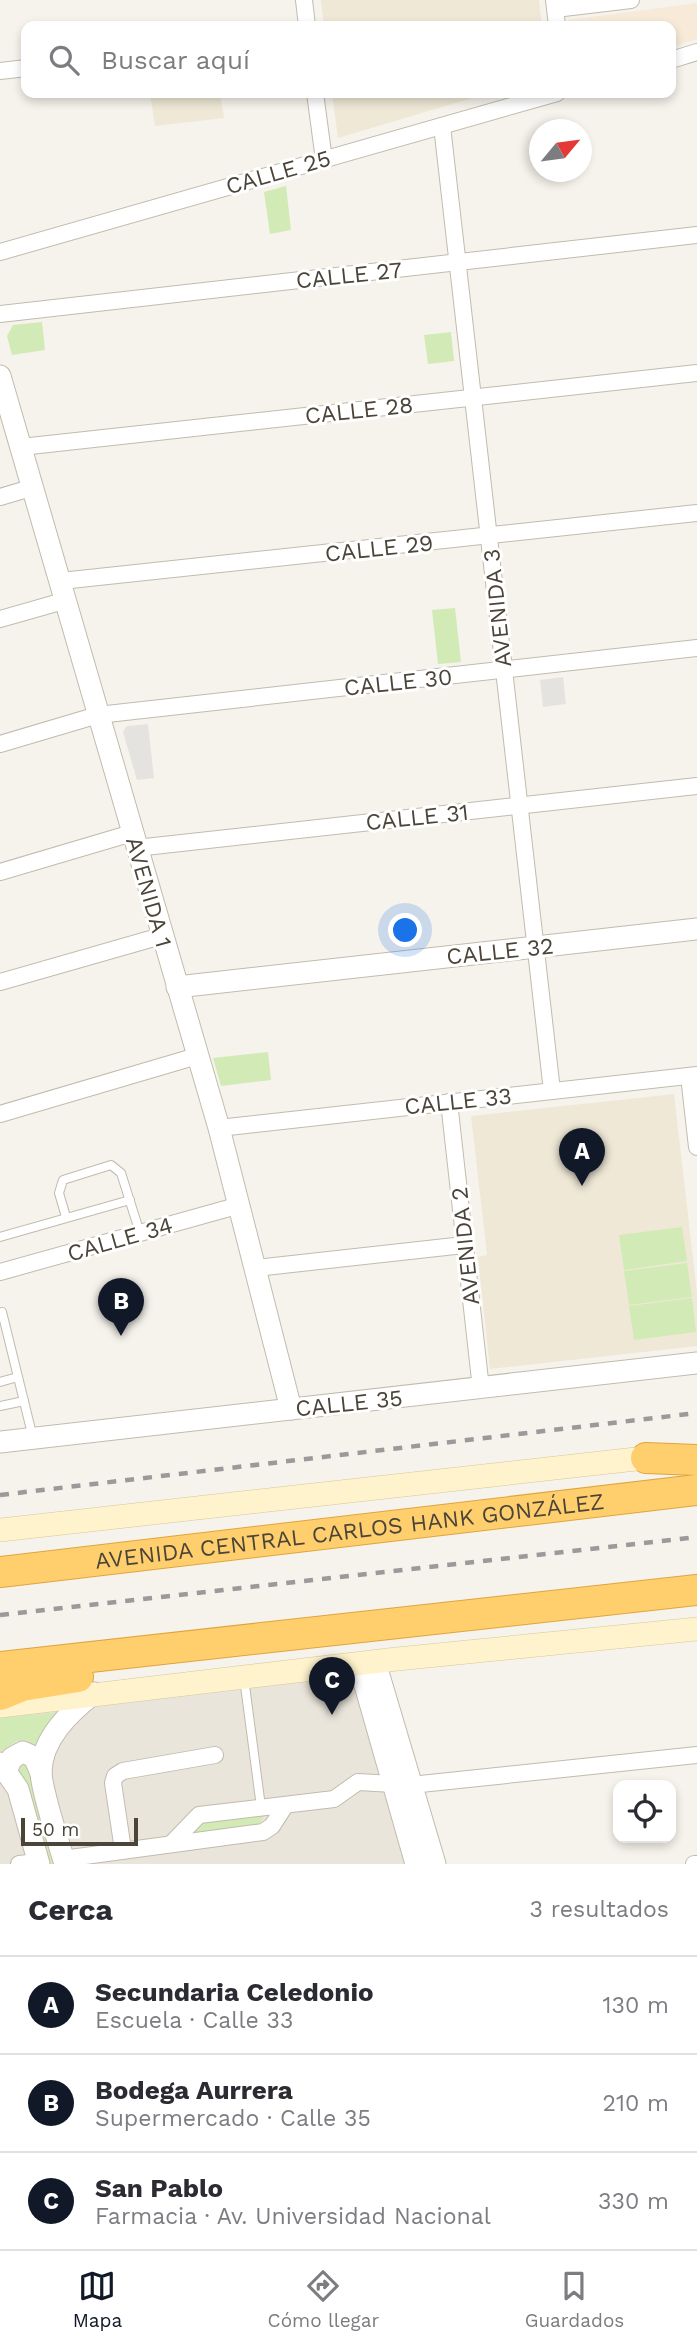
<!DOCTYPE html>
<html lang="es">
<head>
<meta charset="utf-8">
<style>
	:root { --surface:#fff; --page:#f7f7f7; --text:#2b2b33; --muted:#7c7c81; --line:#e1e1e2; --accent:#111827 }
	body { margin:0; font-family:"Work Sans",sans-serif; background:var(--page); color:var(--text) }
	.controls { position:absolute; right:21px; bottom:21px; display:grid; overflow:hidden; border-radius:14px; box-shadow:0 4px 10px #0003 }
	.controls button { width:63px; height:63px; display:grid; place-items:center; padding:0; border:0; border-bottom:2px solid var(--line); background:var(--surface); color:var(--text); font:35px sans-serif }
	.compass { position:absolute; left:529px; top:119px; width:63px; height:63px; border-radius:50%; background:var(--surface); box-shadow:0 4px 10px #0003; rotate:61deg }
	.scale { position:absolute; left:21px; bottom:18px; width:117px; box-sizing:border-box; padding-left:7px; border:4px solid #4b4439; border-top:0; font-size:19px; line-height:24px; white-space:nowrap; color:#4b4439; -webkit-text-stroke:5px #fff; paint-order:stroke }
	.you { position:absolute; left:406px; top:931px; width:24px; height:24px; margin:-18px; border:5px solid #fff; border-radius:50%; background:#1a73e8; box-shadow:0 0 0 10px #1a73e833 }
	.badge { display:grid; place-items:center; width:46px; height:46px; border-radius:50%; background:var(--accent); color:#fff; font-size:23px; font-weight:700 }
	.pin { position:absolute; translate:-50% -58px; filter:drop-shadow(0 2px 4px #0008) }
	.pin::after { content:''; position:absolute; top:37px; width:24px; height:21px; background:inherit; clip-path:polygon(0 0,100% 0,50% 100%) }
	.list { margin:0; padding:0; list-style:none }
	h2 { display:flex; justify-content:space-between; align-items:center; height:91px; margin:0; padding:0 28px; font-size:30px }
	h2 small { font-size:23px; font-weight:400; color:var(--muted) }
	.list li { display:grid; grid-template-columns:46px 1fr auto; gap:21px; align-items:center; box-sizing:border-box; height:98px; padding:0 28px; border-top:2px solid var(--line) }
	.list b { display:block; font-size:26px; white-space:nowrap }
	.list p { margin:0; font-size:23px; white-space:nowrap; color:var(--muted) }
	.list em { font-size:23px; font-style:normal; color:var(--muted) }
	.icon { flex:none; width:38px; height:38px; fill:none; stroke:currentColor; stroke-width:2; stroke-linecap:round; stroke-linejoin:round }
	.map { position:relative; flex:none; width:697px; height:1864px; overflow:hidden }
	.search { position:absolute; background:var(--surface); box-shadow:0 4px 10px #0003; left:21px; right:21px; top:21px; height:77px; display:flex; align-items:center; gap:18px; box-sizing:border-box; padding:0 24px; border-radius:14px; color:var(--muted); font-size:26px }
	.sheet { height:385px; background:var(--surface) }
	nav { display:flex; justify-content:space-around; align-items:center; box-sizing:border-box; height:98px; border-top:2px solid var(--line); background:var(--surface); font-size:19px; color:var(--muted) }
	nav a { display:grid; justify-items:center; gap:4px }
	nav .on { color:var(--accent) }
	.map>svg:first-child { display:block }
</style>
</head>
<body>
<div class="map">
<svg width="697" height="1864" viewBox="0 0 697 1864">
	<rect width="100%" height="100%" fill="#f6f3ec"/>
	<path fill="#eae5da" d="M359 1664 415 1864H0V1703Z"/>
	<path fill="#f7ead8" d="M697 3V39L671 47V26H569L568 20Z"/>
	<g fill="#efe8d6">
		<path d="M321 0H539L542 26H324Z"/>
		<path d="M150 93H220L224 118 155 126Z"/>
		<path d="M332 93H489L338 138Z"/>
		<path d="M674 1094 697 1293V1346L490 1369 478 1257 487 1255 471 1116Z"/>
	</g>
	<g fill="#d2eab5">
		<path d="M286 186 291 230 270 234 264 192Z"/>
		<path d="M42 322 45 350 12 355 7 336 13 325Z"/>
		<path d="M451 332 454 361 428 364 424 335Z"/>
		<path d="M455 608 461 662 438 664 432 610Z"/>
		<path d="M268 1052 271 1080 221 1086 213 1058Z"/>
		<path d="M682 1227 687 1261 624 1270 619 1235Z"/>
		<path d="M687 1263 692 1297 629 1305 624 1271Z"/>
		<path d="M692 1298 696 1332 634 1340 629 1306Z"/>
		<path d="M60 1712 43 1733V1755L28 1740 16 1741 2 1752 0 1749V1718Z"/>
		<path d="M28 1759 61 1864H46L12 1768Z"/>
		<path d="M259 1813 264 1816 258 1826 194 1836 190 1833 194 1822Z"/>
	</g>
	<g fill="#e5e3e0">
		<path d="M563 677 566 704 543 707 540 680Z"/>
		<path d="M148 724 154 778 137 780 123 732 127 726Z"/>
	</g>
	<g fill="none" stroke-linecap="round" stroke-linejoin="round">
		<g stroke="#c2bbae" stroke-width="10">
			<g id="service">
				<path d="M66 1217 59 1193 63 1180 111 1165 121 1173 140 1233"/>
				<path d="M0 1237 130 1200"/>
				<path d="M2 1312 18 1377"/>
				<path d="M0 1382 18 1377 33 1438"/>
				<path d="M0 1406 24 1401"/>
				<path d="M244 1678 261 1807"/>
			</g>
		</g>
		<g stroke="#c2bbae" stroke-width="18">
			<g id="minor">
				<path d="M304 0 307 26"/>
				<path d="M554 0 557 26"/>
				<path d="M555 9 631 0"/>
				<path d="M671 60 697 52"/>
				<path d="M0 71 26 68"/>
				<path d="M315 93 324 160"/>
				<path d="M442 126 552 1091"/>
				<path d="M0 252 557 93"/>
				<path d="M0 314 697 235"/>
				<path d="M21 447 697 373"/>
				<path d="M0 497 34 487"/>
				<path d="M61 581 697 513"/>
				<path d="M0 619 67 600"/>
				<path d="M0 744 98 715 697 648"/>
				<path d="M136 848 697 786"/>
				<path d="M0 872 132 833"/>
				<path d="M0 982 161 936"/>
				<path d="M689 1076 697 1147"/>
				<path d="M449 1102 481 1389"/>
				<path d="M0 1114 197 1056"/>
				<path d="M219 1128 697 1075"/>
				<path d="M256 1268 464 1245"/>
				<path d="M0 1272 240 1205"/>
				<path d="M171 1844 199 1815 334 1799 358 1782 411 1785 697 1755"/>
				<path d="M123 1850 113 1783 115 1776 123 1771 215 1755"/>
				<path d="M63 1859 263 1832 272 1826 285 1806"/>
				<path d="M19 1864 38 1862"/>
				<path d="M694 1864H697"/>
			</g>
		</g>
		<g stroke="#c2bbae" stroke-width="23">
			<g id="tertiary">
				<path d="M0 376 219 1128 291 1409"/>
				<path d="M177 987 697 929"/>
				<path d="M0 1442 697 1363"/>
				<path d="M375 1662 435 1864"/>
				<path d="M359 1664 416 1864"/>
				<path d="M0 1763 18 1789 39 1864"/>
				<path d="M6 1771 12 1758 23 1752 34 1757 41 1773"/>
				<path d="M65 1864C59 1844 42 1792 41 1773 41 1739 70 1712 94 1693"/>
			</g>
		</g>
		<g stroke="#d6c79b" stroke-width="24">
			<g id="secondary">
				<path d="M0 1530 663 1456"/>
				<path d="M0 1706 397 1659 697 1629"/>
			</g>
		</g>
		<g stroke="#e0a43c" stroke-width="32">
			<g id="motorway">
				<path d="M646 1458 697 1460"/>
				<path id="s1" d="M0 1572 697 1490"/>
				<path d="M0 1667 697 1590"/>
				<path d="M0 1695 22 1686 78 1677"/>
			</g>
		</g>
		<use href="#service" stroke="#fff" stroke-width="8"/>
		<use href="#minor" stroke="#fff" stroke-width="16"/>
		<use href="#tertiary" stroke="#fff" stroke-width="21"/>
		<use href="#secondary" stroke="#fff3cd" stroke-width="23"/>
		<use href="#motorway" stroke="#ffcf6e" stroke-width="30"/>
		<g stroke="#9a9a9a" stroke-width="4.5" stroke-dasharray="9 9" stroke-linecap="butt">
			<path d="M0 1495 697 1413"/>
			<path d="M0 1615 697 1537"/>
		</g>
	</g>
	<g text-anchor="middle" stroke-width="6" stroke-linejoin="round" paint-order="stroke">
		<g font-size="23" fill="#4b4439" stroke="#fff">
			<text transform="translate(278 172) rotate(-16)" y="8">CALLE 25</text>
			<text transform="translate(349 275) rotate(-6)" y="8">CALLE 27</text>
			<text transform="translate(359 410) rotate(-6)" y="8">CALLE 28</text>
			<text transform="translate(379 548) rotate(-6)" y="8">CALLE 29</text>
			<text transform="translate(497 608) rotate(-96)" y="8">AVENIDA 3</text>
			<text transform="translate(398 682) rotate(-6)" y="8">CALLE 30</text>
			<text transform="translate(417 817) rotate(-6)" y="8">CALLE 31</text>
			<text transform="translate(149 892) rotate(74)" y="8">AVENIDA 1</text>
			<text transform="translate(500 951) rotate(-6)" y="8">CALLE 32</text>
			<text transform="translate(458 1101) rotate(-6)" y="8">CALLE 33</text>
			<text transform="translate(120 1239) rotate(-16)" y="8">CALLE 34</text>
			<text transform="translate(465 1246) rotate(-96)" y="8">AVENIDA 2</text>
			<text transform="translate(349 1403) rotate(-6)" y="8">CALLE 35</text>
			<text dy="8" stroke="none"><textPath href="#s1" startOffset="352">AVENIDA CENTRAL CARLOS HANK GONZÁLEZ</textPath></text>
		</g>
	</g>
</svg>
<div class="controls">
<button><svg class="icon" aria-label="locate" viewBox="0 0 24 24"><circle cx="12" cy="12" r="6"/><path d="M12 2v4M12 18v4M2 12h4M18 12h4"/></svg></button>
</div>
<svg class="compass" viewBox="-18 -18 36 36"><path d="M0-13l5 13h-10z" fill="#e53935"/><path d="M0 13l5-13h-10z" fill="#7c7c81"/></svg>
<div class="scale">50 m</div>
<div class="you"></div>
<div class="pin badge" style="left:582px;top:1186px">A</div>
<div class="pin badge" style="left:121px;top:1336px">B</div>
<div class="pin badge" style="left:332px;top:1715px">C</div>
<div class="search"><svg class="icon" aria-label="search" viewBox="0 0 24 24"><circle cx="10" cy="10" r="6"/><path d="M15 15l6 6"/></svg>Buscar aquí</div>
</div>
<section class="sheet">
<h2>Cerca<small>3 resultados</small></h2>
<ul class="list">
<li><span class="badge">A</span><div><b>Secundaria Celedonio</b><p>Escuela · Calle 33</p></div><em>130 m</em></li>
<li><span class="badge">B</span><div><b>Bodega Aurrera</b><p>Supermercado · Calle 35</p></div><em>210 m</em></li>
<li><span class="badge">C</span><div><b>San Pablo</b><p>Farmacia · Av. Universidad Nacional</p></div><em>330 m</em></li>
</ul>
</section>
<nav>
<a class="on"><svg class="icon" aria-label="map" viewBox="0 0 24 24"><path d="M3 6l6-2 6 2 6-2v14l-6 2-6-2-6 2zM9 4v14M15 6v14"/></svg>Mapa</a>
<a><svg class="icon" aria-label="directions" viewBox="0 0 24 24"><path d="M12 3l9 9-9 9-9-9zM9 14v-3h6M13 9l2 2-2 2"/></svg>Cómo llegar</a>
<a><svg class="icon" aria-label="saved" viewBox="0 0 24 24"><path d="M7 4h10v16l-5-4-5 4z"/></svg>Guardados</a>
</nav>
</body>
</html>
